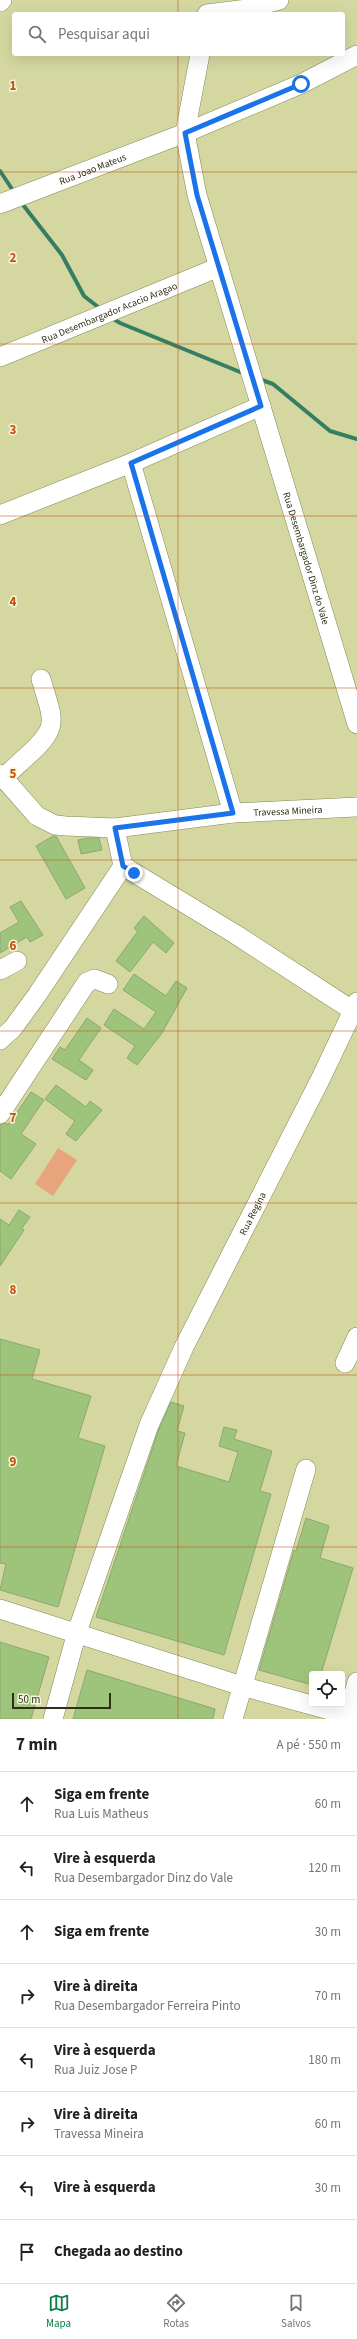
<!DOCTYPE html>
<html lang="pt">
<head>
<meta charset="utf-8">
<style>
	:root { --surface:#fff; --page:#f6f6f6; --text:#202124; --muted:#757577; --line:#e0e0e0; --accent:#0b8043 }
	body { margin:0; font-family:"Source Sans 3",sans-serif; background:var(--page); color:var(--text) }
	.controls { position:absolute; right:12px; bottom:12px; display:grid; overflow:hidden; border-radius:4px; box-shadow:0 4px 16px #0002 }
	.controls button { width:36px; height:36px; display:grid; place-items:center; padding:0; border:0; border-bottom:1px solid var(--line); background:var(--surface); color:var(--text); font:20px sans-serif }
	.scale { position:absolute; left:12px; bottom:10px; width:99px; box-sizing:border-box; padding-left:4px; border:2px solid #2d2f18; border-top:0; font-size:11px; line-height:14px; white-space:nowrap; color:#2d2f18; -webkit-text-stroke:3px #f4f7db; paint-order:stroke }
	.stop { position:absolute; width:12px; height:12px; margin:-9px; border:3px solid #1a73e8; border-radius:50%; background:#fff }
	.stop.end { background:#1a73e8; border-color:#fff; box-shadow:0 1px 4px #0008 }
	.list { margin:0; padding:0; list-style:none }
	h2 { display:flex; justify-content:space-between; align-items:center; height:52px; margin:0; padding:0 16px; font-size:17px }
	h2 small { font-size:13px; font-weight:400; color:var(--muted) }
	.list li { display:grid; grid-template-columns:26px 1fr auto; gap:12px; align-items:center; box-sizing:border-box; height:64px; padding:0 16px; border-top:1px solid var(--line) }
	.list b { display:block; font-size:15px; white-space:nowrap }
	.list p { margin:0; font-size:13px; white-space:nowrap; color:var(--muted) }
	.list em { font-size:13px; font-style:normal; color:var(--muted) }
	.icon { flex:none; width:22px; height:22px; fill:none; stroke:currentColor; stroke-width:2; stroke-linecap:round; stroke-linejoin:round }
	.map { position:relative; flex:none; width:357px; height:1719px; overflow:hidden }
	.search { position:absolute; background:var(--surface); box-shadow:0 4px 16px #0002; left:12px; right:12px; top:12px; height:44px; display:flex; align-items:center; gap:10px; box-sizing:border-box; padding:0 14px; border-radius:4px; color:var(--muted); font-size:15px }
	.sheet { height:564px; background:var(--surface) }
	nav { display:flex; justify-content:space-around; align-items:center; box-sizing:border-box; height:56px; border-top:1px solid var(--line); background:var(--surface); font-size:11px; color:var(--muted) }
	nav a { display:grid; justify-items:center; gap:2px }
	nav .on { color:var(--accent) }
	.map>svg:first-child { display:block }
</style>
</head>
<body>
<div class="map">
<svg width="357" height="1719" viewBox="0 0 357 1719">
	<rect width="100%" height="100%" fill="#d4d8a0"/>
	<path fill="#e7a47d" d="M58 1148 77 1160 53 1196 35 1184Z"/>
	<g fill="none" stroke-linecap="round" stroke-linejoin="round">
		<g stroke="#357e63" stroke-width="4">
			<path d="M0 171 14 192"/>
			<path d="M20 201 62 255 84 296 102 310"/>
			<path d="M112 318 120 323 245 374"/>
			<path d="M259 379 273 384 330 431 357 439"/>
		</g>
	</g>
	<g fill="#9ec47c" stroke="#8ca676">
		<path d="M53 836H56L85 888 66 899 36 846Z"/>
		<path d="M87 838H99L102 850 81 854 78 840Z"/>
		<path d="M21 901 43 935 30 942 27 937 0 953V933L19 922 10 907Z"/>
		<path d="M144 916 174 943 166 953 153 942 130 972 116 961 138 931 134 928Z"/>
		<path d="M134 974 166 996 176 981 187 988 162 1033 137 1065 127 1058 135 1046 104 1025 114 1009 144 1029 156 1012 123 990Z"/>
		<path d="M87 1018 101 1028 79 1060 93 1070 86 1080 52 1059 60 1047 65 1050Z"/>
		<path d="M56 1085 86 1107 90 1101 102 1110 76 1141 66 1134 75 1121 45 1099Z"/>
		<path d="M31 1092 44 1100 21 1134 36 1144 11 1179 0 1171V1125L6 1123 8 1125Z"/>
		<path d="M19 1210 30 1217 22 1228 24 1230 0 1266V1219L9 1225Z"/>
		<path d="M0 1339 40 1350 32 1379 91 1396 78 1438 105 1446 58 1607 0 1590 6 1564 0 1563Z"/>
		<path d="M171 1402 184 1406 177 1431 185 1433 176 1466 229 1482 238 1452 219 1446 224 1427 237 1430 234 1439 272 1451 260 1491 271 1494 224 1655 96 1617 159 1429Z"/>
		<path d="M306 1518 329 1526 320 1558 353 1568 321 1674H312V1685L259 1670 294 1550 296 1551Z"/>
		<path d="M0 1642 49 1657 31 1719H0Z"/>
		<path d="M87 1670 215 1709 213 1719H73Z"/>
	</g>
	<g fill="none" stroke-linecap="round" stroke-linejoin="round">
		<g stroke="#848752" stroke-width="20">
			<g id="minor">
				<path d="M0 2 2 0"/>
				<path d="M207 14 247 9 279 0"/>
				<path id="s1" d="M200 54 185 133 197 195 357 724"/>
				<path id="s2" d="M0 204 185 133 301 84 357 55"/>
				<path id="s3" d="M0 357 219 267"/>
				<path d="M131 463 233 813"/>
				<path d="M0 515 131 463 261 406"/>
				<path id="s4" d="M0 774 37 816 55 825 66 826 115 828 233 813 357 807"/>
				<path d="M0 779C9 774 18 764 26 757 61 726 53 721 41 679"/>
				<path d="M123 866 235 934 352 1010"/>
				<path d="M0 970 17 961"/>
				<path d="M0 1040 13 1028 37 995 123 866 115 828"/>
				<path d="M0 1114 87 982 95 979 108 984"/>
				<path d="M345 1363 357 1337"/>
				<path d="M0 1609 242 1686 348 1715"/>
				<path id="s5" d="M53 1719 77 1632 149 1425 184 1347 321 1078 357 1002"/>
				<path d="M233 1719 306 1469"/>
				<path d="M347 1719 357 1682"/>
			</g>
		</g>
		<use href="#minor" stroke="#fff" stroke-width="19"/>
	</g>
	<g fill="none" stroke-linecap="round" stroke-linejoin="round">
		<path stroke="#1a73e8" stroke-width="5" d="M134 873 123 866 115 828 233 813 131 463 261 406 197 195 185 133 301 84"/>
	</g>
	<path fill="none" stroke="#c3510e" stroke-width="1" stroke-opacity="0.55" d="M178 0V14M178 54V1719M0 172H357M0 344H357M0 516H357M0 688H357M0 860H357M0 1031H357M0 1203H357M0 1375H357M0 1547H357"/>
	<g text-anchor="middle" stroke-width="3" stroke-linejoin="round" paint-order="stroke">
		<g font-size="10" fill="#2d2f18" stroke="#f4f7db">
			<text dy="4" stroke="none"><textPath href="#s2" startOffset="99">Rua Joao Mateus</textPath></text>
			<text dy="4" stroke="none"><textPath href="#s3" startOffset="118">Rua Desembargador Acacio Aragao</textPath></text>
			<text dy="4" stroke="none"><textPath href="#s1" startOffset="523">Rua Desembargador Dinz do Vale</textPath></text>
			<text dy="4" stroke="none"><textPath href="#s4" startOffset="310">Travessa Mineira</textPath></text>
			<text dy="4" stroke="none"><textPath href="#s5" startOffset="545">Rua Regina</textPath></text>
		</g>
	</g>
	<g font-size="13" text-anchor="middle" font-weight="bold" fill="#c3510e" stroke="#f4f7db" stroke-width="3" stroke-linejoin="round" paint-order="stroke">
		<text x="13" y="90">1</text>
		<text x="13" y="262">2</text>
		<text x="13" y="434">3</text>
		<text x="13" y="606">4</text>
		<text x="13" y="778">5</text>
		<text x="13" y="950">6</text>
		<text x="13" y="1122">7</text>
		<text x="13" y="1294">8</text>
		<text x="13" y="1466">9</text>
	</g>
</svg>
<div class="controls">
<button><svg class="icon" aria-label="locate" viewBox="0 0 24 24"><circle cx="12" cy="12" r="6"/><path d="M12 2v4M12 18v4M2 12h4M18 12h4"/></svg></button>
</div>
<div class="scale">50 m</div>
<div class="stop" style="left:301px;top:84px"></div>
<div class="stop end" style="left:134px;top:873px"></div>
<div class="search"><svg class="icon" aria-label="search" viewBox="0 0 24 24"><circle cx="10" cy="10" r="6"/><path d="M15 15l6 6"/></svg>Pesquisar aqui</div>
</div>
<section class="sheet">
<h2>7 min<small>A pé · 550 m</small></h2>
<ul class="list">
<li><svg class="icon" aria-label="ahead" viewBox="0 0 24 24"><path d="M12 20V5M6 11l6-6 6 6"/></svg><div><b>Siga em frente</b><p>Rua Luis Matheus</p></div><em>60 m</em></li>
<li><svg class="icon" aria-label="left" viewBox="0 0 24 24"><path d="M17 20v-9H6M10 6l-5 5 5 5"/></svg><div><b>Vire à esquerda</b><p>Rua Desembargador Dinz do Vale</p></div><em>120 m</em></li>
<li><svg class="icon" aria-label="ahead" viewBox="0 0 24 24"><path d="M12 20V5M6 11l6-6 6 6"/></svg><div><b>Siga em frente</b></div><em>30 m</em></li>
<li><svg class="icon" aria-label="right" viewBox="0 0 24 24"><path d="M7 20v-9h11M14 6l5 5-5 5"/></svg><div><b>Vire à direita</b><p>Rua Desembargador Ferreira Pinto</p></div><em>70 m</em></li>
<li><svg class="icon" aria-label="left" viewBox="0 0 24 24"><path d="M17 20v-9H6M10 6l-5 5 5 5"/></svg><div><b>Vire à esquerda</b><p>Rua Juiz Jose P</p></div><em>180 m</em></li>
<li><svg class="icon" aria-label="right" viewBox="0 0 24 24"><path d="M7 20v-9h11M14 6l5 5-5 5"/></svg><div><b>Vire à direita</b><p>Travessa Mineira</p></div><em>60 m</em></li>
<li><svg class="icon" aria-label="left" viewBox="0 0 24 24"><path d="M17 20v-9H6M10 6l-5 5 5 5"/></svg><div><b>Vire à esquerda</b></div><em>30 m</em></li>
<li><svg class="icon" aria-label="arrive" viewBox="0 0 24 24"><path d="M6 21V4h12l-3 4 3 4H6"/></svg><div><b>Chegada ao destino</b></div></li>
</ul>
</section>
<nav>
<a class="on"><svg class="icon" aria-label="map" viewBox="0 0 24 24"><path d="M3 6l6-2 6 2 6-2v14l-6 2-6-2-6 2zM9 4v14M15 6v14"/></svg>Mapa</a>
<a><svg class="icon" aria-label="directions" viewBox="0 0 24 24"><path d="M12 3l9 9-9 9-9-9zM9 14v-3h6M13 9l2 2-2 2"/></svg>Rotas</a>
<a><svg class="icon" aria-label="saved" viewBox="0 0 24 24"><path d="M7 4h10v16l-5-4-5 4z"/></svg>Salvos</a>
</nav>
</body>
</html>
